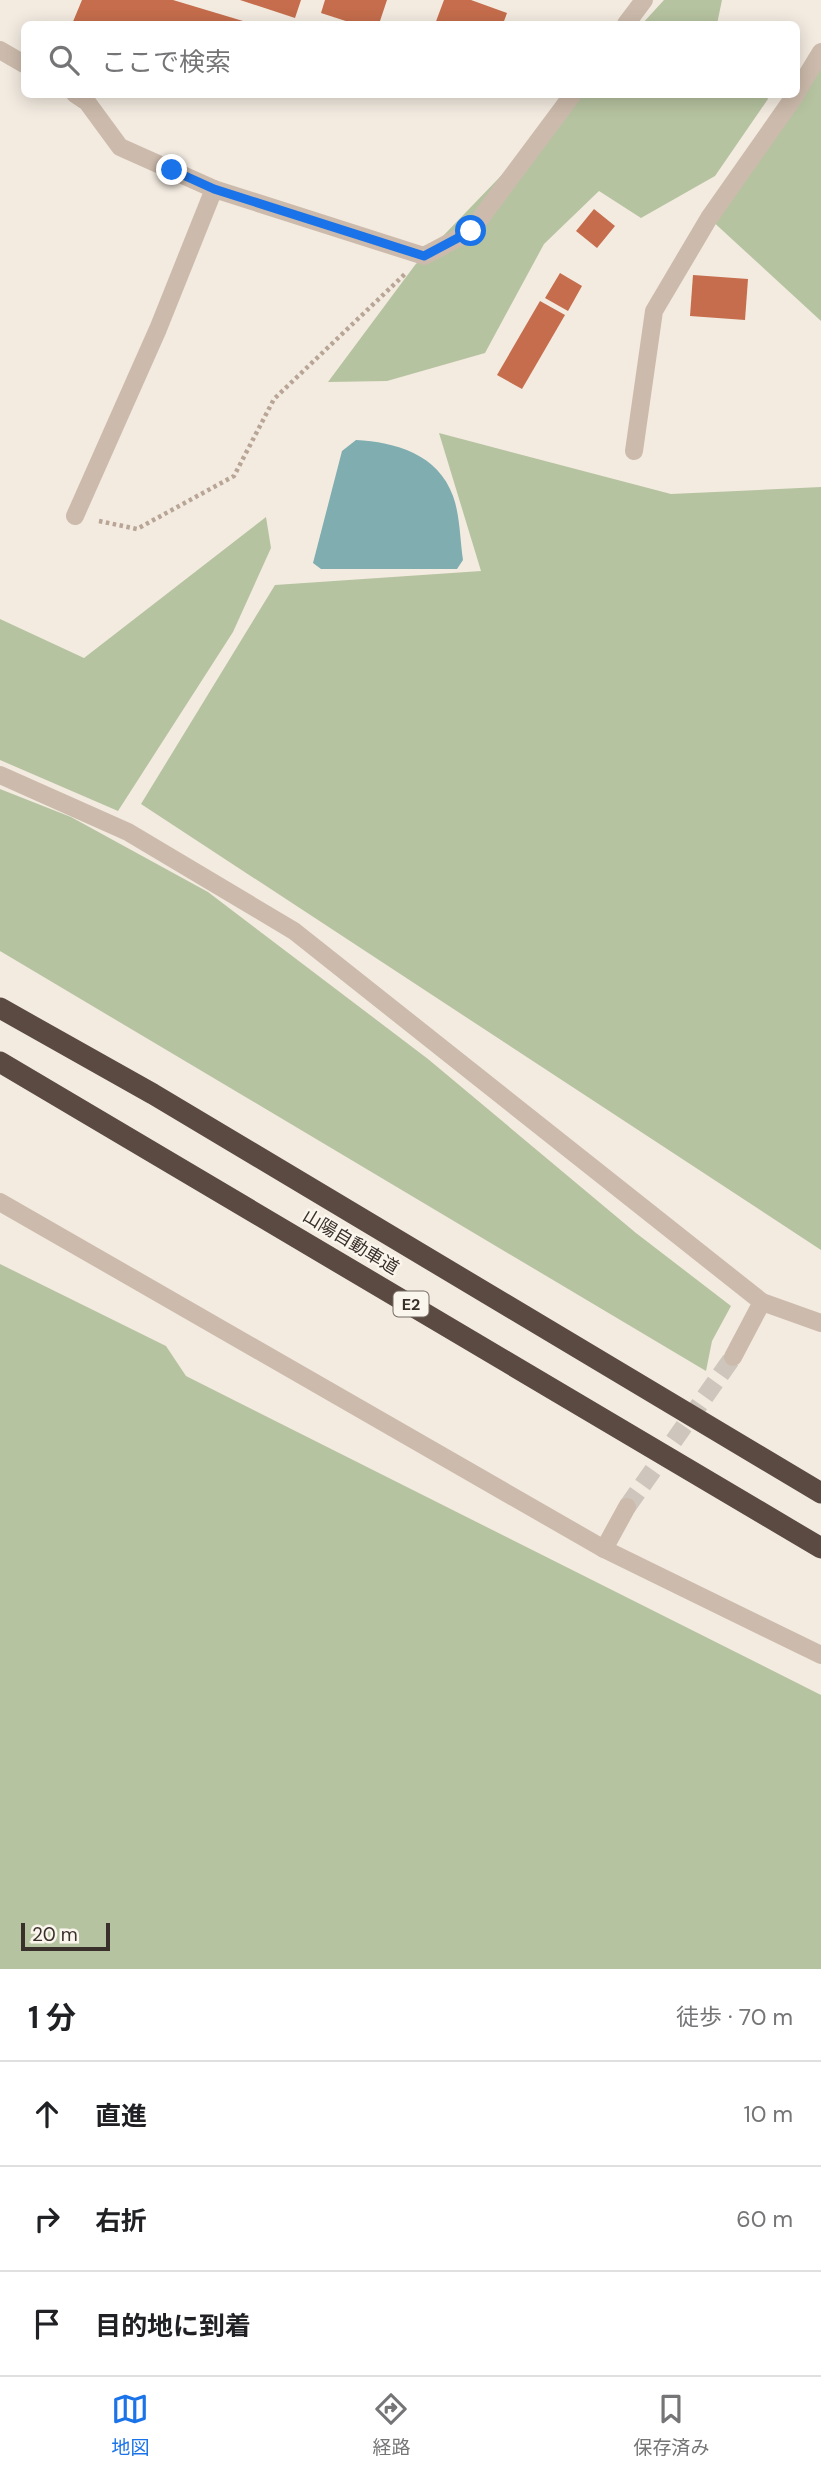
<!DOCTYPE html>
<html lang="ja">
<head>
<meta charset="utf-8">
<style>
	:root { --surface:#fff; --page:#f2f2f2; --text:#202124; --muted:#757577; --line:#e0e0e0; --accent:#1a73e8 }
	body { margin:0; font-family:"DM Sans","Noto Sans JP",sans-serif; background:var(--page); color:var(--text) }
	.scale { position:absolute; left:21px; bottom:18px; width:89px; box-sizing:border-box; padding-left:7px; border:4px solid #3a302b; border-top:0; font-size:19px; line-height:24px; white-space:nowrap; color:#3a302b; -webkit-text-stroke:5px #faf5ed; paint-order:stroke }
	.stop { position:absolute; width:21px; height:21px; margin:-16px; border:5px solid #1a73e8; border-radius:50%; background:#fff }
	.stop.end { background:#1a73e8; border-color:#fff; box-shadow:0 2px 7px #0008 }
	.list { margin:0; padding:0; list-style:none }
	h2 { display:flex; justify-content:space-between; align-items:center; height:91px; margin:0; padding:0 28px; font-size:30px }
	h2 small { font-size:23px; font-weight:400; color:var(--muted) }
	.list li { display:grid; grid-template-columns:46px 1fr auto; gap:21px; align-items:center; box-sizing:border-box; height:105px; padding:0 28px; border-top:2px solid var(--line) }
	.list b { display:block; font-size:26px; white-space:nowrap }
	.list em { font-size:23px; font-style:normal; color:var(--muted) }
	.icon { flex:none; width:38px; height:38px; fill:none; stroke:currentColor; stroke-width:2; stroke-linecap:round; stroke-linejoin:round }
	.map { position:relative; flex:none; width:821px; height:1969px; overflow:hidden }
	.search { position:absolute; background:var(--surface); box-shadow:0 4px 18px #0003; left:21px; right:21px; top:21px; height:77px; display:flex; align-items:center; gap:18px; box-sizing:border-box; padding:0 24px; border-radius:10px; color:var(--muted); font-size:26px }
	.sheet { height:406px; background:var(--surface) }
	nav { display:flex; justify-content:space-around; align-items:center; box-sizing:border-box; height:98px; border-top:2px solid var(--line); background:var(--surface); font-size:19px; color:var(--muted) }
	nav a { display:grid; justify-items:center; gap:4px }
	nav .on { color:var(--accent) }
	.map>svg:first-child { display:block }
</style>
</head>
<body>
<div class="map">
<svg width="821" height="1969" viewBox="0 0 821 1969">
	<rect width="100%" height="100%" fill="#f3ebe0"/>
	<g fill="#b6c3a0">
		<path d="M664 0H722L717 24H642Z"/>
		<path d="M821 54V321L709 218Z"/>
		<path d="M765 94 768 99 715 176 641 218 599 191 544 244 485 353 387 381 328 382 415 265 579 95Z"/>
		<path d="M439 433 671 494 821 487V1250L141 804 275 585 481 571Z"/>
		<path d="M266 517 271 548 233 632 118 811 0 760V619L84 658Z"/>
		<path d="M0 789 71 817 208 892 428 1059 636 1233 731 1306 712 1341 706 1371 0 951Z"/>
		<path d="M0 1264 166 1346 186 1376 821 1695V1969H0Z"/>
	</g>
	<path fill="#7fadb0" d="M356 440C395 442 438 454 453 496 460 515 460 540 463 560L457 569H321L313 563 342 451Z"/>
	<g fill="#c56d4c">
		<path d="M82 0H173L253 24H72Z"/>
		<path d="M240 0H301L295 18Z"/>
		<path d="M325 0H387L379 24H355L321 13Z"/>
		<path d="M444 0H471L507 13 503 24H435Z"/>
		<path d="M594 209 615 226 597 248 576 231Z"/>
		<path d="M560 273 582 286 568 311 545 298Z"/>
		<path d="M693 275 748 279 745 320 690 316Z"/>
		<path d="M540 301 565 315 522 389 497 375Z"/>
	</g>
	<g fill="none" stroke-linecap="round" stroke-linejoin="round">
		<path stroke="#cec6bc" stroke-width="18" stroke-dasharray="18 9" stroke-linecap="butt" d="M627 1507 733 1357"/>
		<path stroke="#b8a596" stroke-width="4.5" stroke-dasharray="3.5 3.5" stroke-linecap="butt" d="M99 521 137 529 234 476 274 399 406 273"/>
		<g stroke="#ccbbac" stroke-width="18">
			<path d="M626 24 644 0"/>
			<path d="M0 50 24 64"/>
			<path d="M796 93 821 52"/>
			<path d="M75 94 87 102 120 147 214 189"/>
			<path d="M634 451 654 311 709 218 796 94"/>
			<path d="M75 516 158 329 214 189 424 256 471 231 573 94"/>
			<path d="M0 775 128 832 294 931 762 1302 733 1357"/>
			<path d="M0 1202 604 1549 821 1655"/>
			<path d="M762 1302 821 1323"/>
			<path d="M604 1549 627 1507"/>
		</g>
		<g stroke="#5b4a42" stroke-width="21">
			<path d="M0 1008 153 1094 821 1493"/>
			<path d="M0 1062 821 1548"/>
		</g>
	</g>
	<g fill="none" stroke-linecap="round" stroke-linejoin="round">
		<path stroke="#1a73e8" stroke-width="9" d="M172 170 214 189 424 256 471 231"/>
	</g>
	<g text-anchor="middle" stroke-width="5" stroke-linejoin="round" paint-order="stroke">
		<rect fill="#faf5ed" stroke="#746b65" stroke-width="2" x="393.5" y="1291.5" width="35" height="25" rx="5"/>
		<g font-size="16" font-weight="bold" fill="#3a302b">
			<text x="411" y="1310">E2</text>
		</g>
		<g font-size="18" fill="#3a302b" stroke="#faf5ed">
			<text transform="translate(351 1242) rotate(31)" y="6">山陽自動車道</text>
		</g>
	</g>
</svg>
<div class="scale">20 m</div>
<div class="stop" style="left:471px;top:231px"></div>
<div class="stop end" style="left:172px;top:170px"></div>
<div class="search"><svg class="icon" aria-label="search" viewBox="0 0 24 24"><circle cx="10" cy="10" r="6"/><path d="M15 15l6 6"/></svg>ここで検索</div>
</div>
<section class="sheet">
<h2>1 分<small>徒歩 · 70 m</small></h2>
<ul class="list">
<li><svg class="icon" aria-label="ahead" viewBox="0 0 24 24"><path d="M12 20V5M6 11l6-6 6 6"/></svg><div><b>直進</b></div><em>10 m</em></li>
<li><svg class="icon" aria-label="right" viewBox="0 0 24 24"><path d="M7 20v-9h11M14 6l5 5-5 5"/></svg><div><b>右折</b></div><em>60 m</em></li>
<li><svg class="icon" aria-label="arrive" viewBox="0 0 24 24"><path d="M6 21V4h12l-3 4 3 4H6"/></svg><div><b>目的地に到着</b></div></li>
</ul>
</section>
<nav>
<a class="on"><svg class="icon" aria-label="map" viewBox="0 0 24 24"><path d="M3 6l6-2 6 2 6-2v14l-6 2-6-2-6 2zM9 4v14M15 6v14"/></svg>地図</a>
<a><svg class="icon" aria-label="directions" viewBox="0 0 24 24"><path d="M12 3l9 9-9 9-9-9zM9 14v-3h6M13 9l2 2-2 2"/></svg>経路</a>
<a><svg class="icon" aria-label="saved" viewBox="0 0 24 24"><path d="M7 4h10v16l-5-4-5 4z"/></svg>保存済み</a>
</nav>
</body>
</html>
